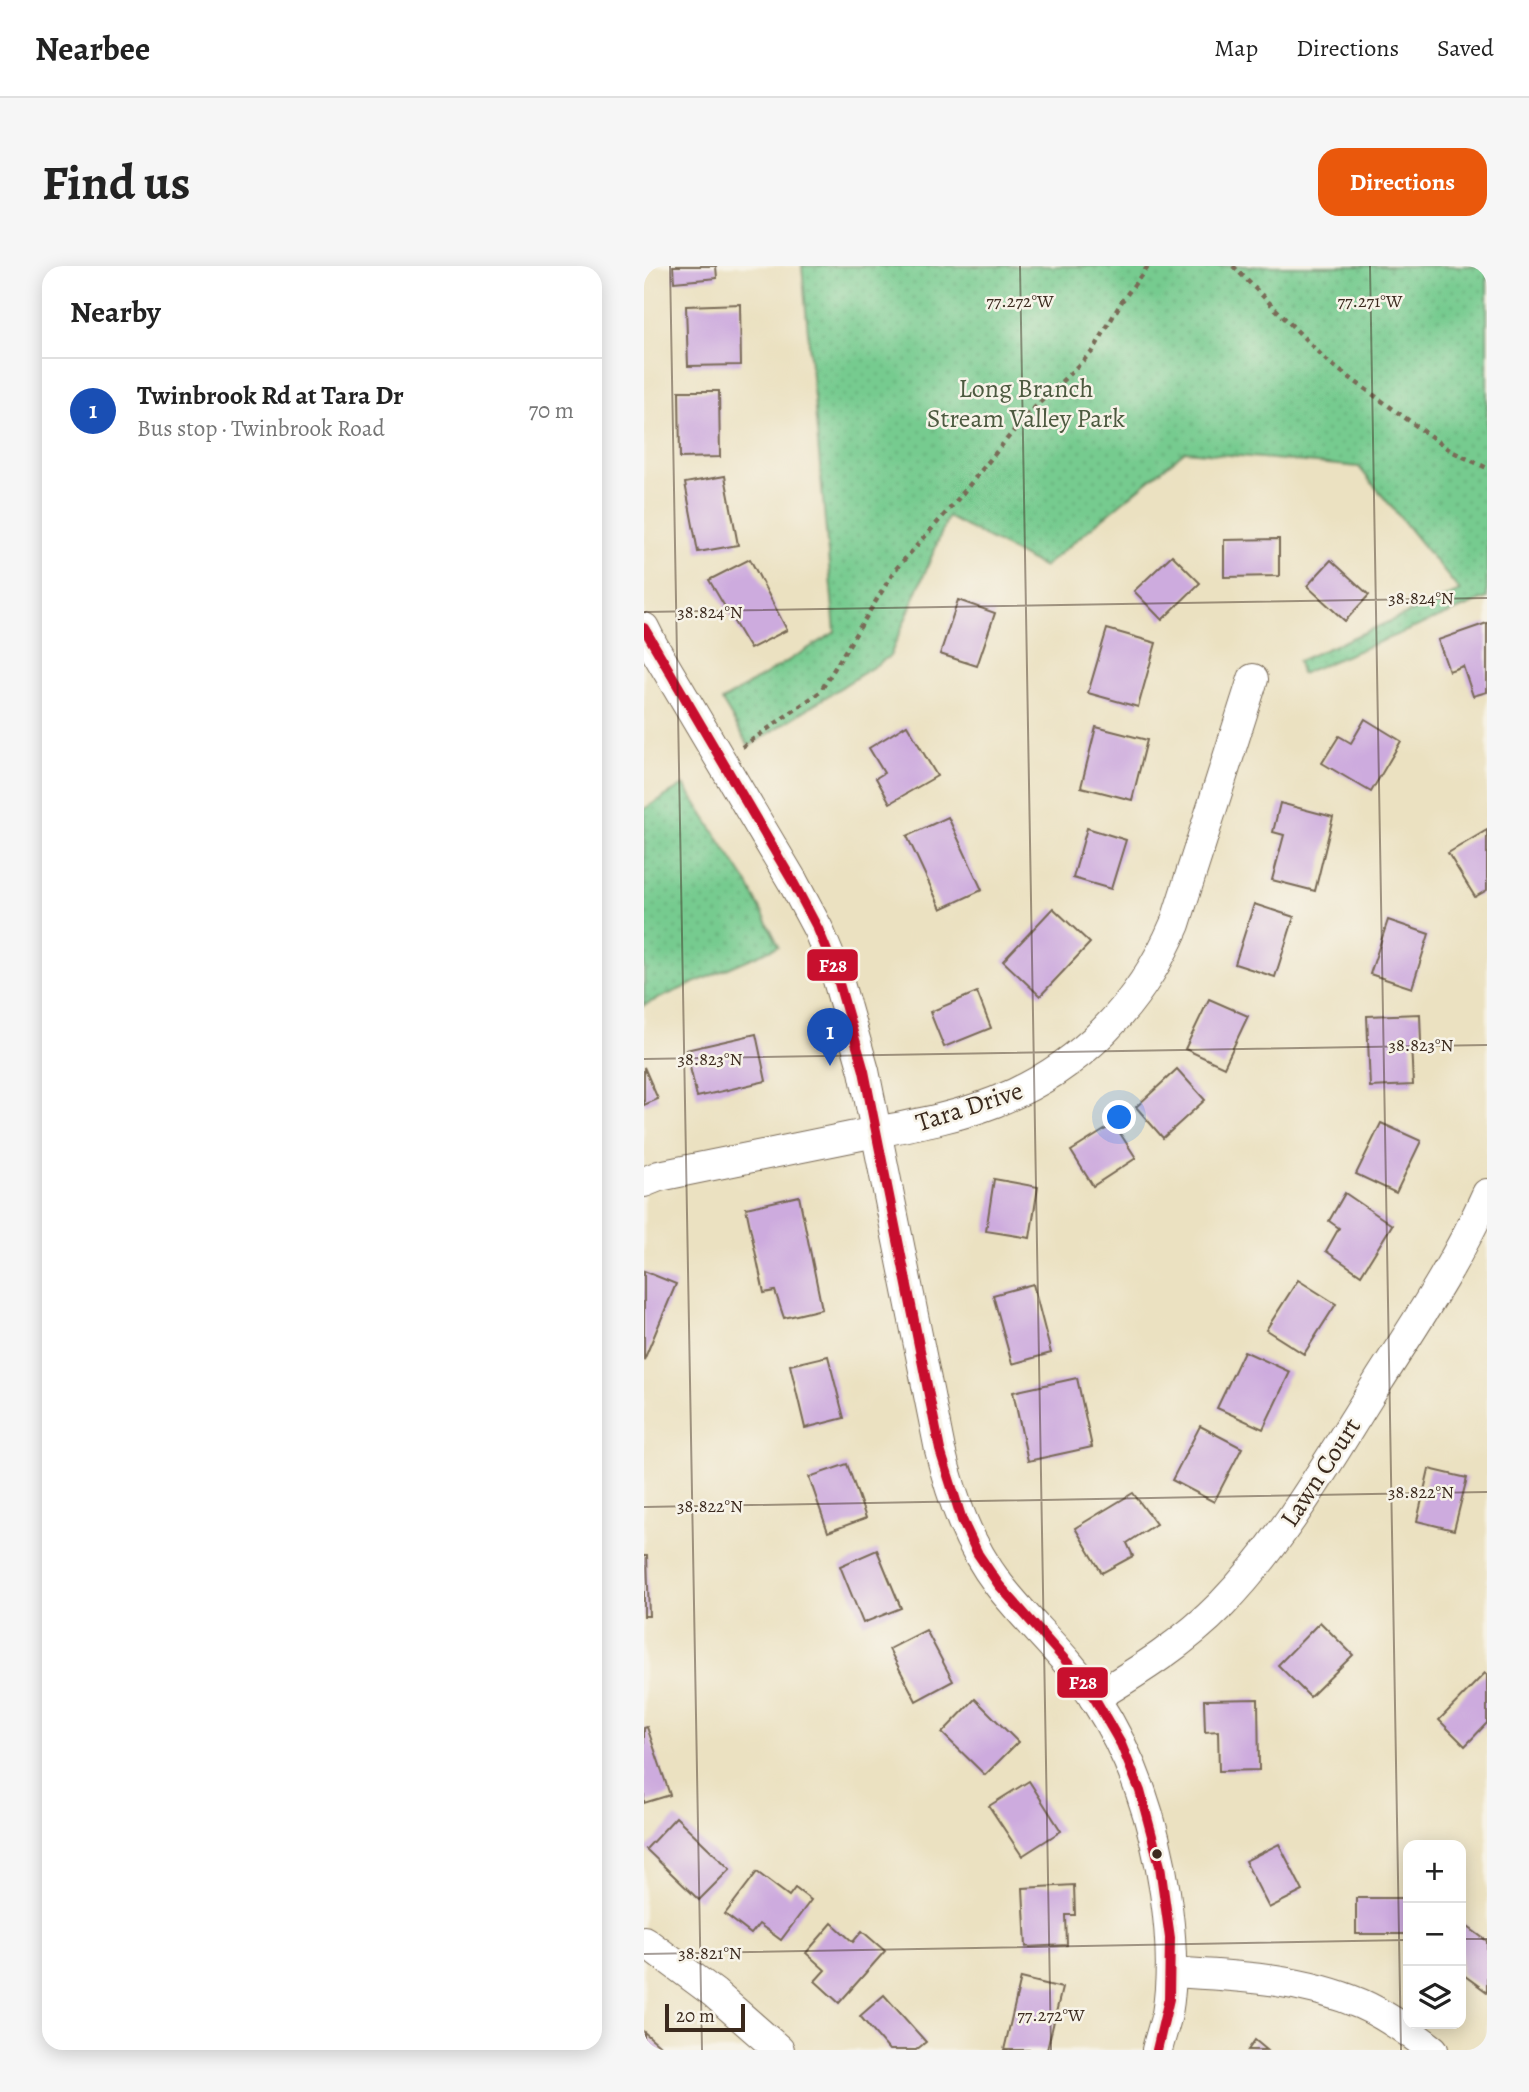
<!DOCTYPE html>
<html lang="en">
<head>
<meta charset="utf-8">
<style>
	:root { --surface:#fff; --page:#f6f6f6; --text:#222; --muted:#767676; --line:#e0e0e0; --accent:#ea580c }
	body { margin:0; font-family:Alegreya,serif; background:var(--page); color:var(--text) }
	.controls { position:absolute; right:21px; bottom:21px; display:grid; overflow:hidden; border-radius:14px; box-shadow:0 4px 18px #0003 }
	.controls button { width:63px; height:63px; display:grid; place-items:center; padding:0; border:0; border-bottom:2px solid var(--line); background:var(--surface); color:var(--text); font:35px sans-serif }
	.scale { position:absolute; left:21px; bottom:18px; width:80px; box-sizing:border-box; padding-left:7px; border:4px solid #3b2a1e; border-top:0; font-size:19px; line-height:24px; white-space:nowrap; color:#3b2a1e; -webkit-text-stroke:5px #f7f3e8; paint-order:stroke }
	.you { position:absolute; left:476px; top:852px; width:24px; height:24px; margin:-18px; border:5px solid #fff; border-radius:50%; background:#1a73e8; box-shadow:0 0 0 10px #1a73e833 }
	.badge { display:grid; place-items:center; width:46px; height:46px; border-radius:50%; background:var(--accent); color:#fff; font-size:23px; font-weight:700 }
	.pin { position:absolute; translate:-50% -58px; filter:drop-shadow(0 2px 4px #0008) }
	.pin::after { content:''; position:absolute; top:37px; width:24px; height:21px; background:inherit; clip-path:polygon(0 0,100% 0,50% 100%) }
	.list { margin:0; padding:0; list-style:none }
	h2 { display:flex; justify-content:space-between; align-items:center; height:91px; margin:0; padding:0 28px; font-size:30px }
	h2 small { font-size:23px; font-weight:400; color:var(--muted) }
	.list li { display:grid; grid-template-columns:46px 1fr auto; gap:21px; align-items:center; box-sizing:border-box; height:105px; padding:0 28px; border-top:2px solid var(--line) }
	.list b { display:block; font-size:26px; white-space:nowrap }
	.list p { margin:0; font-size:23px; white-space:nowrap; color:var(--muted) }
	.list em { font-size:23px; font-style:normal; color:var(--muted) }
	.icon { flex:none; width:38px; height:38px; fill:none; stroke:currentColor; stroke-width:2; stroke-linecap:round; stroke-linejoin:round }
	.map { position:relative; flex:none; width:843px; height:1784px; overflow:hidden; border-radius:21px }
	header { display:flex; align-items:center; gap:42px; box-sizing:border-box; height:98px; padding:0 35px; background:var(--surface); border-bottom:2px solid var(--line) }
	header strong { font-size:33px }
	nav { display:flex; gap:38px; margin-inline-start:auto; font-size:24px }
	.intro { display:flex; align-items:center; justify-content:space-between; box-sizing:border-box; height:168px; padding:0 42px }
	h1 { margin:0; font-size:49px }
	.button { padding:18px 32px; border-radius:21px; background:var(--accent); color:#fff; font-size:24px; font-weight:700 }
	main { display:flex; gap:42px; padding:0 42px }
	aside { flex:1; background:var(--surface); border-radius:21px; box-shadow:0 4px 18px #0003 }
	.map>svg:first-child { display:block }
</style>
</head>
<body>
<header>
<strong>Nearbee</strong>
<nav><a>Map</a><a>Directions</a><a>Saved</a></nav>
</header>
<div class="intro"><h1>Find us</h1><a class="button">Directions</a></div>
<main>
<aside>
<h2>Nearby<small></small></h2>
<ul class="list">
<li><span class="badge" style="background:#1a4fb4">1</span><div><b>Twinbrook Rd at Tara Dr</b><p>Bus stop · Twinbrook Road</p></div><em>70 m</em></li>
</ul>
</aside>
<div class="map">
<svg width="843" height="1784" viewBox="0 0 843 1784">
	<defs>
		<pattern id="park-dots" width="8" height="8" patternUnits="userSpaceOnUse" patternTransform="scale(1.75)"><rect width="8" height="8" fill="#76cb8f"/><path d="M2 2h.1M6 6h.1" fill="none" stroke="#67ae7b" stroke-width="1.8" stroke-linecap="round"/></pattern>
	</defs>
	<rect width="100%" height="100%" fill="#f7f3e8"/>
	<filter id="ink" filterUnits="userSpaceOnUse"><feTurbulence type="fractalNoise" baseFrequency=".0143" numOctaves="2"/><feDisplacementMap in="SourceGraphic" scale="14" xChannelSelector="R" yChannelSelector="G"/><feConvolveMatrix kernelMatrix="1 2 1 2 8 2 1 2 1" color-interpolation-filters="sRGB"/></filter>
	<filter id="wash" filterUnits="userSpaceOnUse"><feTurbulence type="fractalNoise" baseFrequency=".00686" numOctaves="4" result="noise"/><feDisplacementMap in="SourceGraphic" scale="28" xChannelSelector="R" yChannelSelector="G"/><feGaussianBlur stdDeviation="1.57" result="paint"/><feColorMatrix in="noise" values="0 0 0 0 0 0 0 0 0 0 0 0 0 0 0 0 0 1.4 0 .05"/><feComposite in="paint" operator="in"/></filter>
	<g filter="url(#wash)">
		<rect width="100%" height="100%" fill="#ebe1c1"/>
		<g fill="url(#park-dots)" stroke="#587a56" stroke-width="2">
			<path d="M158 0H843V332L657 408 654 395 816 325 715 201 541 185 399 301 304 251 246 390 105 480 78 435 191 366Z"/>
			<path d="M40 519 104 618 135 680 0 739V543Z"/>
		</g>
		<g id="blocks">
			<g fill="#cdabde">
				<path d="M29 0H72L73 12 30 16Z"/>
				<path d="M96 38 97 99 44 100 42 40Z"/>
				<path d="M35 125H75L76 191 36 192Z"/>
				<path d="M81 210 94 279 54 286 41 217Z"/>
				<path d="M635 273V310L580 311V274Z"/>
				<path d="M528 289 556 317 518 354 490 325Z"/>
				<path d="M106 293 143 364 106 383 65 314Z"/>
				<path d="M687 294 725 329 701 355 663 320Z"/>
				<path d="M314 334 351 347 333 400 296 388Z"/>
				<path d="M843 357V426L829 430 819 400 805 405 794 374Z"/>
				<path d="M463 363 512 377 494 441 444 427Z"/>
				<path d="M721 453 757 475 727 526 678 497 695 470 707 477Z"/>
				<path d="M263 459 293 510 246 537 232 512 240 507 225 482Z"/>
				<path d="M452 461 503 474 488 534 437 521Z"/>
				<path d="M636 537 689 551 671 625 628 614 640 569 629 566Z"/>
				<path d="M304 551 338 624 297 643 263 570Z"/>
				<path d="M443 562 482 574 467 623 429 612Z"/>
				<path d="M843 564V624L831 631 804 587Z"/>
				<path d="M610 638 650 651 631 711 591 698Z"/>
				<path d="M409 642 446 677 396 730 359 695Z"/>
				<path d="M744 654 785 668 768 722 726 708Z"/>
				<path d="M333 726 347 762 300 781 286 746Z"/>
				<path d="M565 733 604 750 580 801 541 783Z"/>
				<path d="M776 748 777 776 767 777 769 819 726 821 723 750Z"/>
				<path d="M112 768 122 815 53 831 42 784Z"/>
				<path d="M0 801 14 833 0 839Z"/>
				<path d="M533 803 561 834 519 872 492 841Z"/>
				<path d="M737 857 777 875 752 927 712 908Z"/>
				<path d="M470 858 492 892 449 920 427 885Z"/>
				<path d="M350 913 394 921 386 972 342 965Z"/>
				<path d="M701 927 748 959 717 1009 682 985 695 962 685 955Z"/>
				<path d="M155 930 178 1043 140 1052 131 1025 120 1027 102 942Z"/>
				<path d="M0 1005 32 1018 0 1094Z"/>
				<path d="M654 1014 692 1038 660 1088 622 1064Z"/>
				<path d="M389 1018 407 1087 368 1098 349 1029Z"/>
				<path d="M600 1085 646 1106 619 1163 573 1142Z"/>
				<path d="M184 1090 200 1152 161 1162 146 1099Z"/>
				<path d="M433 1112 448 1181 384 1195 369 1126Z"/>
				<path d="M556 1160 598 1182 570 1236 528 1214Z"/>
				<path d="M203 1198 222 1252 184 1266 165 1211Z"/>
				<path d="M785 1203 823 1212 810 1264 773 1255Z"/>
				<path d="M489 1227 512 1258 483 1277 489 1290 458 1307 431 1262Z"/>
				<path d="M233 1284 257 1342 219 1357 196 1300Z"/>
				<path d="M0 1290H3L5 1350H0Z"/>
				<path d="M676 1356 709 1389 666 1431 634 1399Z"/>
				<path d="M282 1364 309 1415 272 1435 245 1383Z"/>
				<path d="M841 1407 843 1409V1457L821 1480 795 1454Z"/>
				<path d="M331 1433 374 1476 341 1509 298 1467Z"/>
				<path d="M614 1433 615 1504 575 1505 574 1465 561 1466 560 1434Z"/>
				<path d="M3 1461 26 1529 0 1537V1462Z"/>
				<path d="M385 1515 417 1565 378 1590 345 1540Z"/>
				<path d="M32 1551 86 1603 55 1634 2 1583Z"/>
				<path d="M635 1578 659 1625 625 1642 601 1595Z"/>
				<path d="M113 1606 145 1630 151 1622 167 1634 137 1674 115 1658 107 1668 81 1648Z"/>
				<path d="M430 1619 431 1649H422L423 1679 382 1681 379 1622Z"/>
				<rect x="712" y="1632" width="52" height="36"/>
				<path d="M817 1656 843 1675V1726L817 1707Z"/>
				<path d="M188 1657 209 1676 218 1665 241 1685 195 1737 171 1715 181 1704 162 1687Z"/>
				<path d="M377 1712 418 1722 403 1784H360Z"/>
				<path d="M240 1729 282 1776 272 1784H245L216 1750Z"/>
				<path d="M0 1766 21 1784H0Z"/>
				<path d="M611 1774 623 1784H604Z"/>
			</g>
		</g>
	</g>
	<g filter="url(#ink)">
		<use href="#blocks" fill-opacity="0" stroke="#796a57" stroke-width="2"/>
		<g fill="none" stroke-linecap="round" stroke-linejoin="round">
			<g stroke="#796a57" stroke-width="32">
				<g id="minor">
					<path d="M0 362 9 380 149 616 174 663 192 707 220 805 296 1184C308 1233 324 1278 355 1319 385 1358 424 1391 451 1433 490 1493 510 1555 521 1626 527 1667 530 1707 523 1748 520 1760 516 1772 513 1784"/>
					<path d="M0 916 15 910C79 897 143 884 207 871 255 861 305 854 351 836 435 803 496 740 531 658L609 413"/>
					<path d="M450 1432C495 1405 541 1376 578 1338 641 1273 686 1192 734 1116 773 1055 814 994 843 928"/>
					<path d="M0 1675 70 1727 135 1784"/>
					<path d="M527 1706C592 1710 656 1712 717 1738 742 1749 767 1767 789 1784"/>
				</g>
			</g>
			<g stroke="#796a57" stroke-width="4.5" stroke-dasharray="5 5" stroke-linecap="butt">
				<path d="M589 0 684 96 807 185 843 202"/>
				<path d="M98 481 176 426 251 304 309 239 381 151 449 85 478 35 504 0"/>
			</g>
			<use href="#minor" stroke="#fff" stroke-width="30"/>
			<g stroke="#f7f3e8" stroke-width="16">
				<path id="bus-1" d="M0 362 149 616 174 663 192 707 220 805 296 1184 318 1254 334 1288 355 1319 429 1403 451 1433 477 1478 496 1525 516 1600 526 1672 525 1733 513 1784"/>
			</g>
			<use href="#bus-1" stroke="#c8102e" stroke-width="10"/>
		</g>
	</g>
	<path fill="none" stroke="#3b2a1e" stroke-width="2" stroke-opacity="0.45" d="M26 0 58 1784M376 0 407 1784M726 0 757 1784M0 346 843 332M0 793 843 779M0 1241 843 1226M817 1673H843M0 1688 764 1674"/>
	<circle fill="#3b2a1e" stroke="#f7f3e8" stroke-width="2.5" cx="513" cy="1588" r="6"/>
	<g text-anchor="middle" stroke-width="5" stroke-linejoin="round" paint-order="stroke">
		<g font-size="26" fill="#4d5a40" stroke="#f7f3e8">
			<text x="382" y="131">Long Branch<tspan x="382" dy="30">Stream Valley Park</tspan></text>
		</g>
		<g font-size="26" fill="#3b2a1e" stroke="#f7f3e8">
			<text transform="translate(325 840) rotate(-18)" y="9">Tara Drive</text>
			<text transform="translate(676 1206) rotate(-57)" y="9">Lawn Court</text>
		</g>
	</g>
	<g font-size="18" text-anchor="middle" fill="#3b2a1e" stroke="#f7f3e8" stroke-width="5" stroke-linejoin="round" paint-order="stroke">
		<text x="376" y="41">77.272°W</text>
		<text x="726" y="41">77.271°W</text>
		<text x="777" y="338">38.824°N</text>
		<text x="66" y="352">38.824°N</text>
		<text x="777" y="785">38.823°N</text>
		<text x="66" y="799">38.823°N</text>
		<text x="777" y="1232">38.822°N</text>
		<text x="66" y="1246">38.822°N</text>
		<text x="66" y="1693">38.821°N</text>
		<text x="407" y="1755">77.272°W</text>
	</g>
	<g stroke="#f7f3e8" stroke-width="2.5">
		<rect x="162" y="682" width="53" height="34" rx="7" fill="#c8102e"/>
		<rect x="412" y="1400" width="53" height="33" rx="7" fill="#c8102e"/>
	</g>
	<g font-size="19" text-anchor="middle" font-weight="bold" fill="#fff">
		<text x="189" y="706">F28</text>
		<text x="439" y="1423">F28</text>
	</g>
</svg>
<div class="controls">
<button>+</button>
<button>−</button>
<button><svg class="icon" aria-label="layers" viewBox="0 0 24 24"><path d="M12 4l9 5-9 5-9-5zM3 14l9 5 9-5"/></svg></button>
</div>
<div class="scale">20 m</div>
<div class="you"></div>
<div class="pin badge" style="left:186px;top:800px;background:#1a4fb4">1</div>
</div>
</main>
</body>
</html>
